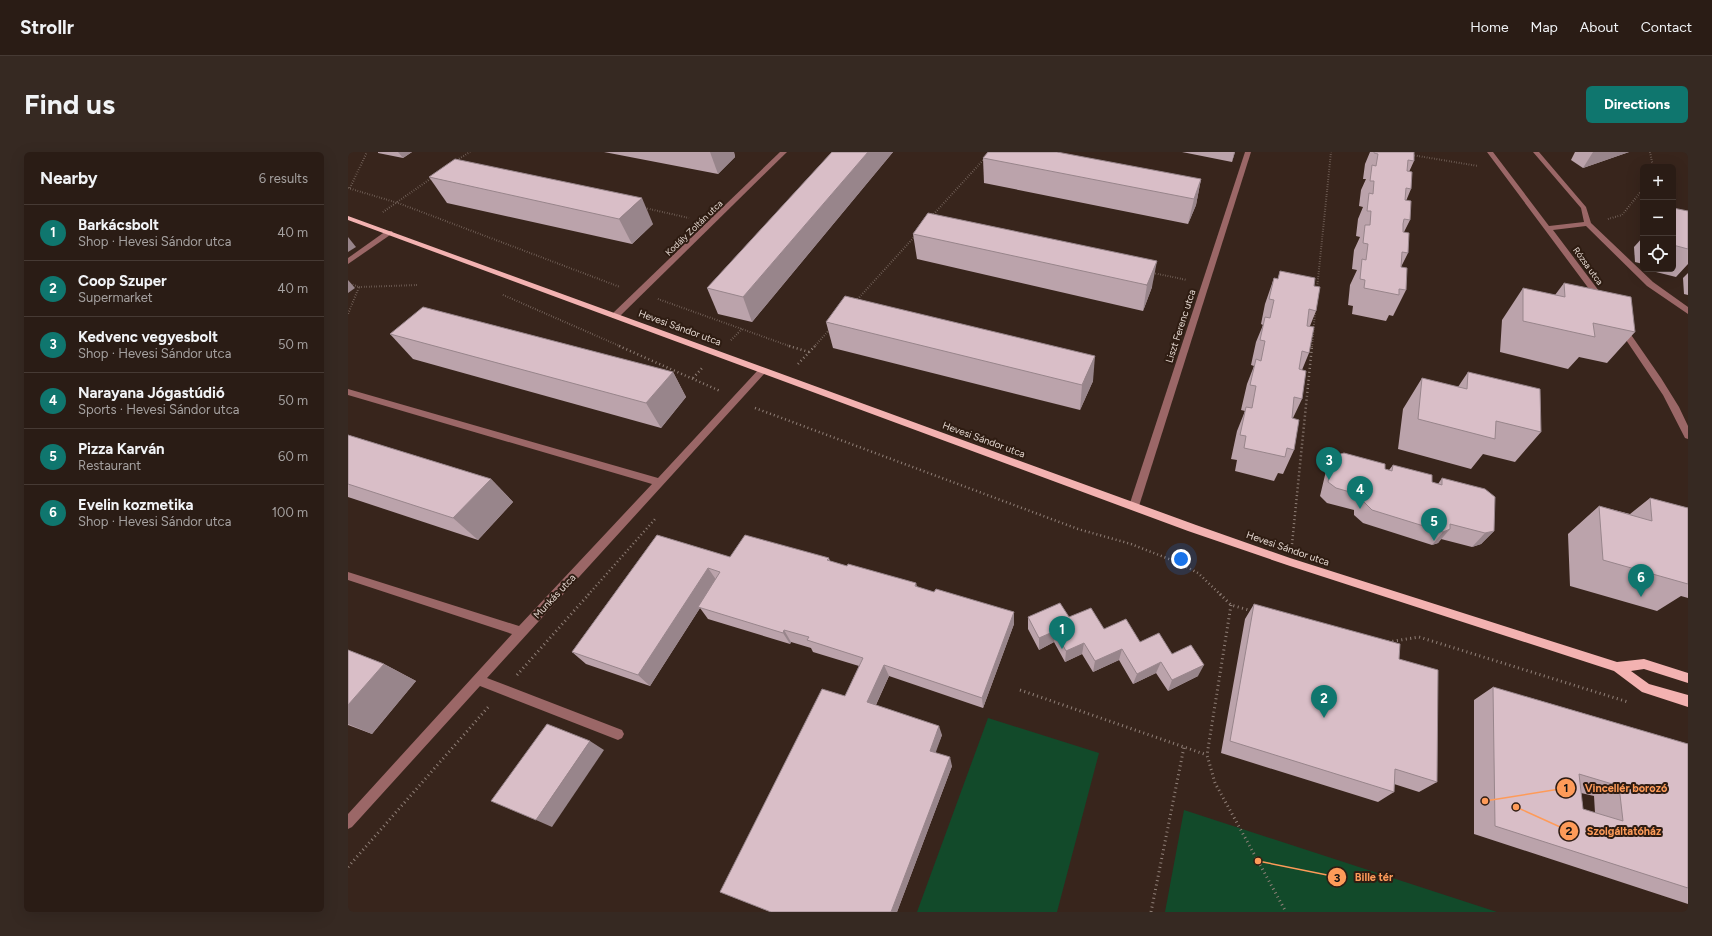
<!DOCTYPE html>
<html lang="en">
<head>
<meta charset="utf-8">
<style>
	:root { --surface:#2a1c15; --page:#362922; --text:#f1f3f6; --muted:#a5a1a0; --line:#463a34; --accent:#0f766e }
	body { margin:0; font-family:Figtree,sans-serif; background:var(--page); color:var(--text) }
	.controls { position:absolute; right:12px; top:12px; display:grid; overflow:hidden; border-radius:6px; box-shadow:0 4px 16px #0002 }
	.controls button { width:36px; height:36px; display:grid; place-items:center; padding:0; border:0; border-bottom:1px solid var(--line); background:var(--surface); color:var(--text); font:20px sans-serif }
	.you { position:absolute; left:833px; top:407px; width:14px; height:14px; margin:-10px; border:3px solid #fff; border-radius:50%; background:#1a73e8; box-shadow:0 0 0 6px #1a73e833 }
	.badge { display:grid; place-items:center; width:26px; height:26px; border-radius:50%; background:var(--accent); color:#fff; font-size:13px; font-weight:700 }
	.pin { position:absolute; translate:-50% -33px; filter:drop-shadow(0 1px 2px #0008) }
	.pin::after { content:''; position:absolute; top:21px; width:14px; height:12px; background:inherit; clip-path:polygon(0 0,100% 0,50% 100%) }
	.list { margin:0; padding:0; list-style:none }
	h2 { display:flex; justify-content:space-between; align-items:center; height:52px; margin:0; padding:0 16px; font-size:17px }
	h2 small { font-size:13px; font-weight:400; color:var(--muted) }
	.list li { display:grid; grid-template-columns:26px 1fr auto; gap:12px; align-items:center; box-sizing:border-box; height:56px; padding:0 16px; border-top:1px solid var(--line) }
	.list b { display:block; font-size:15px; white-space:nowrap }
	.list p { margin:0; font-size:13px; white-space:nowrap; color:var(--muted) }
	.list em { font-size:13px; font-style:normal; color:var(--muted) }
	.icon { flex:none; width:22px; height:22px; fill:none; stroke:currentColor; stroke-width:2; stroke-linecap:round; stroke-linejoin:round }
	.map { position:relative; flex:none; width:1340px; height:760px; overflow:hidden; border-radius:6px }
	header { display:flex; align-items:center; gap:24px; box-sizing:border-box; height:56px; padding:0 20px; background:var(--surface); border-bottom:1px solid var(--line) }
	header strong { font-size:19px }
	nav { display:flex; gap:22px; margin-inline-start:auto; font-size:14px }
	.intro { display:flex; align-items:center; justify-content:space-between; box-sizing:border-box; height:96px; padding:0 24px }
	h1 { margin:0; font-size:28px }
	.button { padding:10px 18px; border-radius:6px; background:var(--accent); color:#fff; font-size:14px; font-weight:700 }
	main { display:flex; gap:24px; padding:0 24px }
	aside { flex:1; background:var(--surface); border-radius:6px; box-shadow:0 4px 16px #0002 }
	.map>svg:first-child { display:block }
</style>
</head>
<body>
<header>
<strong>Strollr</strong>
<nav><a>Home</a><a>Map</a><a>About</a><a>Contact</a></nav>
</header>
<div class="intro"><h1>Find us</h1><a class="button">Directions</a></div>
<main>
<aside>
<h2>Nearby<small>6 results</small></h2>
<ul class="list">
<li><span class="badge">1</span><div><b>Barkácsbolt</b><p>Shop · Hevesi Sándor utca</p></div><em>40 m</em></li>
<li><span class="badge">2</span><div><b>Coop Szuper</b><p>Supermarket</p></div><em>40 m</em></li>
<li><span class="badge">3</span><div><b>Kedvenc vegyesbolt</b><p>Shop · Hevesi Sándor utca</p></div><em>50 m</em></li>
<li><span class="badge">4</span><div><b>Narayana Jógastúdió</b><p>Sports · Hevesi Sándor utca</p></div><em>50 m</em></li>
<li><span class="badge">5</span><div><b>Pizza Karván</b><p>Restaurant</p></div><em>60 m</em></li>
<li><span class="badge">6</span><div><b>Evelin kozmetika</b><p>Shop · Hevesi Sándor utca</p></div><em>100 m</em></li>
</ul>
</aside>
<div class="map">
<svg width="1340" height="760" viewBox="0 0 1340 760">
	<rect width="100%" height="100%" fill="#38251c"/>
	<g fill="#124a2a">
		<path d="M640 566 751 601 709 760H569Z"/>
		<path d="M836 658 1149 760H817Z"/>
	</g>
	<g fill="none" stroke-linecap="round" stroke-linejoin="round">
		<g stroke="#918179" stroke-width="2" stroke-dasharray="0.5 2" stroke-linecap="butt">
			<path d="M1302 0 1305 15"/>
			<path d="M1064 3 1130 14"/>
			<path d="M109 8 122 0"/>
			<path d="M0 36 50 51 272 135"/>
			<path d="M2 36 19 0"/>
			<path d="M297 56 341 66"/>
			<path d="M35 60 85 25"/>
			<path d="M584 64 637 6"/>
			<path d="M1260 67 1274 63 1295 37"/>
			<path d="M805 121 839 128"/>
			<path d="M0 131 11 135 0 162"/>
			<path d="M11 135 70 133"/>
			<path d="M969 137 983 0"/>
			<path d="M155 143 274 195"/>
			<path d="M310 147 444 195"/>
			<path d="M508 149 568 83"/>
			<path d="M383 188 394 177"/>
			<path d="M466 195 482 177"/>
			<path d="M964 195 967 160"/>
		</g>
		<g stroke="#918179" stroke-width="2.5" stroke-dasharray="1 3" stroke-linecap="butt">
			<path d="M271 194 372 239"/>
			<path d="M441 194 461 200"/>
			<path d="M450 212 467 194"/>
			<path d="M345 226 355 215"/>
			<path d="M407 256 730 377 783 392 831 411 850 421 873 443"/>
			<path d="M944 392 964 194"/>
			<path d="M240 443 308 366"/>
		</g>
		<g stroke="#918179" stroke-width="3" stroke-dasharray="1 3.5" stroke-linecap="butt">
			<path d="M872 442 883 453 904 459"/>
			<path d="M883 453 859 603 867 631 938 760"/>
			<path d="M1040 490 1071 485 1280 550"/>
			<path d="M169 523 241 442"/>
			<path d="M672 538 859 603"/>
			<path d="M0 715 142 553"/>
			<path d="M803 760 836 595"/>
		</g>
		<g fill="#9b6767" fill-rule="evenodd">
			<path d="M432 0H439L270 166H264V162Z"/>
			<path d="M897 0H903L791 354 789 357H783L781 354Z"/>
			<path d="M1139 0H1145L1201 74 1236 70 1233 56 1185 0H1191L1238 55 1243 71 1305 130 1340 155V162L1299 134 1238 74 1205 78 1257 147 1256 149H1250Z"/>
			<path d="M38 79H44L45 81 0 112V106Z"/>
			<path d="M1274 173 1277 174 1313 226 1331 255 1340 274V287L1337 286 1315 243 1270 176Z"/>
			<path d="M414 216 418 219 417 221 139 526 274 578 276 582 274 586 270 588 132 534 4 675 0 677V662L164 482 0 428V420L171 474 304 332 0 243V237L310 326 411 217Z"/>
		</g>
		<path fill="#f3b2b1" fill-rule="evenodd" d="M0 64 848 373 942 406 1269 510 1296 507 1340 521V531L1296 517 1283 519 1301 532 1340 543V555L1294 540 1266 519 942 414 840 379 0 68Z"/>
	</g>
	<g fill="#bba3ab" fill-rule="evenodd">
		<path d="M30 0H64L55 6 30 1Z"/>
		<path d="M256 0H386L387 5 370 22Z"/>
		<path d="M484 0H545L404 170 370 162 359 136Z"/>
		<path d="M834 0H887L884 10Z"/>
		<path d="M1022 0H1066V9L1061 20 1063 37 1058 49 1062 68 1056 80 1060 101 1053 115 1058 138 1045 164 1041 163 1038 169 1004 162 1005 154 1000 153 1002 133 1009 118 1004 117 1006 98 1012 85 1008 84 1010 67 1015 55 1011 54 1013 38 1018 27H1015L1017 12Z"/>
		<path d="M1227 0H1281L1235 16 1223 8Z"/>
		<path d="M635 6 853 27 848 53 840 72 636 31Z"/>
		<path d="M81 25 305 72 284 92 99 51Z"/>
		<path d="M1325 56 1340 97V112L1328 125 1300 118V117H1325Z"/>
		<path d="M580 61 804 135 795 159 569 107 565 82Z"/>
		<path d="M1295 85V112L1287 110 1286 95Z"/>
		<path d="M932 119 966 134 968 159 962 174 961 201 954 218V247L945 266 946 298 935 322 930 321 926 329 887 319 889 308 883 307 889 279 897 259 893 258 899 232 906 214 903 213 908 190 915 173 913 172 917 152 926 126 930 127Z"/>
		<path d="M1340 121V143L1336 142 1335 126Z"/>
		<path d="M1216 131 1287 180 1259 211 1231 205 1220 217 1152 200 1154 168 1175 136 1207 143Z"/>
		<path d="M478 170 745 229 732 258 485 196Z"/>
		<path d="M42 182 325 220 338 245 313 276 65 207Z"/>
		<path d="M1120 220 1193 280 1167 310 1135 302 1123 317 1050 297 1055 257 1074 226 1110 235Z"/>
		<path d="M0 283 143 327 165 350 130 388 0 345Z"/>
		<path d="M986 304 1041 318 1045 313 1084 330 1090 332 1094 326 1146 379 1133 392 1124 395 1093 387 1090 391 1084 393 1015 371 1006 363V358L979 351 972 344 978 319Z"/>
		<path d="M1302 346 1340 356V446L1333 444 1309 459 1222 434 1220 382 1251 354 1282 362Z"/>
		<path d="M309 383 382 405 481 406 482 409 499 414 568 431 569 435 586 440 666 460V472L635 556 541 524 528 553 594 583 587 600 604 614 549 760H423L372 740 497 544 511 514 465 500 463 496 443 490 442 492 360 467 352 456 302 534 238 512 224 500Z"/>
		<path d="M906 452 1051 507 1089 630 1071 640 1046 632V640L1030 650 873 601 897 467Z"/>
		<path d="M680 465H721L756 477 792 490 824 502 850 524 820 539 808 521 785 532 771 508 745 520 734 502 717 510 706 490 691 498 680 477Z"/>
		<path d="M0 498 36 512 68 529 24 582 0 573Z"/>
		<path d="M1145 535 1340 592V752L1126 682V548ZM1233 641 1246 644 1247 661 1235 657Z"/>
	</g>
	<g fill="#98858b">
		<path d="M50 0H64L55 6Z"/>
		<path d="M362 0H386L387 5 370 22Z"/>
		<path d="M520 0H545L404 170 395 145Z"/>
		<path d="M886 0H887L884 10Z"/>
		<path d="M1245 0H1281L1235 16Z"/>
		<path d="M853 27 848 53 840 72 846 47Z"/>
		<path d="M294 46 305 72 284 92 271 67Z"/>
		<path d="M0 85 8 95 0 100Z"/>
		<path d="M809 109 804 135 795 159 799 133Z"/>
		<path d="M0 128 7 136 0 141Z"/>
		<path d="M747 204 745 229 732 258 734 233Z"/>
		<path d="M325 220 338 245 313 276 298 251Z"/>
		<path d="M143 327 165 350 130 388 105 366Z"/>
		<path d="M1102 377 1090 391 1084 393 1095 380Z"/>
		<path d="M1146 379 1133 392 1124 395 1137 381Z"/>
		<path d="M360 416 369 429 350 455 352 456 302 534 290 523Z"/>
		<path d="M666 460V472L635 556 634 546Z"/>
		<path d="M436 478 443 490 442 492 435 481Z"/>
		<path d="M707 479 706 490 691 498V486Z"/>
		<path d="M736 491 734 502 717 510 718 499Z"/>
		<path d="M774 497 771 508 745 520 747 509Z"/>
		<path d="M813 510 808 521 785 532 789 522Z"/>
		<path d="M36 512 68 529 24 582 0 572V553Z"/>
		<path d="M536 513 541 524 524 561 519 550Z"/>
		<path d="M856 513 850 524 820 539 824 528Z"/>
		<path d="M591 574 594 583 585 608 582 599Z"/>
		<path d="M242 589 256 598 204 675 188 668Z"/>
		<path d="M602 605 604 614 549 760H543Z"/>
	</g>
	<g fill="#d9bec7" stroke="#98858b" fill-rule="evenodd">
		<path d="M484 0H520L395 145 359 136Z"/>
		<path d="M640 0H709L853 27 846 47 635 6Z"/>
		<path d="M1026 0H1066V9L1060 8 1059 19 1064 20 1063 37 1058 36 1057 48 1063 49 1062 68 1056 67 1055 72V80L1061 81 1060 101 1054 100 1053 115 1059 116 1058 138 1051 137V143L1016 136 1017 128 1012 127 1014 107 1018 108 1020 92 1015 91 1017 73H1022L1023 59H1019L1021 41 1025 42 1026 29H1022L1024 13 1028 14 1030 2 1026 1Z"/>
		<path d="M107 7 294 46 271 67 81 25Z"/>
		<path d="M1325 56 1340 59V97L1325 93Z"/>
		<path d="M580 61 809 109 799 133 565 82Z"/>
		<path d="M932 119 967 126 966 134 972 135 968 159 961 157 959 174 966 175 961 201 954 199 951 217 958 219 954 247 946 245 944 266 951 268 946 298 939 296 937 305 896 296 898 284 892 283 898 255 904 256 908 234 902 233 908 207 913 209 917 189 912 188 917 165 922 166 926 148 921 147 926 126 930 127Z"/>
		<path d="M1216 131 1283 145 1287 180 1245 171 1247 185 1175 169V136L1217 145Z"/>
		<path d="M497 144 747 204 734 233 478 170Z"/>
		<path d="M75 155 325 220 298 251 42 182Z"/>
		<path d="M1120 220 1192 237 1193 280 1148 269 1147 287 1070 267 1074 226 1119 237Z"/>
		<path d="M0 283 143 327 105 366 0 332Z"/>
		<path d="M996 301 1037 312V317L1044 319 1045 313 1084 323V330L1094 333V326L1137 337 1147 345 1146 379 1137 381 1102 372V377L1095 380 1024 358 1015 349 1016 344 988 336 980 330 986 304Z"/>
		<path d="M1302 346 1340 356V432L1255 408 1251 354 1304 369Z"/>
		<path d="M309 383 382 405 397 383 481 406 479 408 499 414 500 412 568 431 567 434 586 440 588 437 666 460 634 546 536 513 519 550 591 574 582 599 602 605 543 760H423L372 740 474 537 497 544 515 506 459 488 461 485 436 478 435 481 350 455 372 420 360 416 290 523 224 500Z"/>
		<path d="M712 451 721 465 743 456 756 477 778 467 792 490 811 481 824 502 843 493 856 513 824 528 813 510 789 522 774 497 747 509 736 491 718 499 707 479 691 486 680 465Z"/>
		<path d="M906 452 1052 492 1051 507 1090 518 1089 630 1047 617 1046 640 882 589Z"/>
		<path d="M0 498 36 512 0 553Z"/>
		<path d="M1145 535 1340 592V736L1147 674ZM1231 622 1271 634 1275 669 1235 657Z"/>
		<path d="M199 572 242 589 188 668 143 649Z"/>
	</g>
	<g text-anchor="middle" stroke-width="4" stroke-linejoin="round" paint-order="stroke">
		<g font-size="9" fill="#e4d7d0" stroke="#2e1c12">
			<text transform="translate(346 76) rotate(-44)" y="3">Kodály Zoltán utca</text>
			<text transform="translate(1240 114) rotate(54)" y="3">Rózsa utca</text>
		</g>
		<g font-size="10" fill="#e4d7d0" stroke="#2e1c12">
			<text transform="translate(832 174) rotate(-72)" y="4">Liszt Ferenc utca</text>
			<text transform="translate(332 175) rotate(20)" y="4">Hevesi Sándor utca</text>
			<text transform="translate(636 287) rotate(20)" y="4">Hevesi Sándor utca</text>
			<text transform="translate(940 396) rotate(19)" y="4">Hevesi Sándor utca</text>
			<text transform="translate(206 444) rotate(-47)" y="4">Munkás utca</text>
		</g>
	</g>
	<path fill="none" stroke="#fe9b59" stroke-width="1.5" d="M1137 649L1218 636M1168 655L1221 679M910 709L989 725"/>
	<g fill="#fe9b59" stroke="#2e1c12" stroke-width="1.5">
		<circle cx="1137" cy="649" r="4"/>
		<circle cx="1168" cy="655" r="4"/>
		<circle cx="910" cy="709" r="4"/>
		<circle cx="1218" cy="636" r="10"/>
		<circle cx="1221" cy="679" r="10"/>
		<circle cx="989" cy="725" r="10"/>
	</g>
	<g font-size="12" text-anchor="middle" font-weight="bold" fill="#111">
		<text x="1218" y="640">1</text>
		<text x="1221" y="683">2</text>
		<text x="989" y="730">3</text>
	</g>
	<g font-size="11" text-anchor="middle" font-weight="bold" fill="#fe9b59" stroke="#2e1c12" stroke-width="4" stroke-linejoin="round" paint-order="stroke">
		<text x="1278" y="640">Vincellér borozó</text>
		<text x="1276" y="683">Szolgáltatóház</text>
		<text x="1026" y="729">Bille tér</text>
	</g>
</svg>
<div class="controls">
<button>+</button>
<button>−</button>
<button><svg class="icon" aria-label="locate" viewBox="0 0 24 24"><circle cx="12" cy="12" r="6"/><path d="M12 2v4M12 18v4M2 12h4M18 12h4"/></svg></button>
</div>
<div class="you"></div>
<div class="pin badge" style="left:714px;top:497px">1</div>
<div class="pin badge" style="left:976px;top:566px">2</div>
<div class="pin badge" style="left:981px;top:328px">3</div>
<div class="pin badge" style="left:1012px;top:357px">4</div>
<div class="pin badge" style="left:1086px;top:389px">5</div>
<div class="pin badge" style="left:1293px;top:445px">6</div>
</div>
</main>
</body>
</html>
